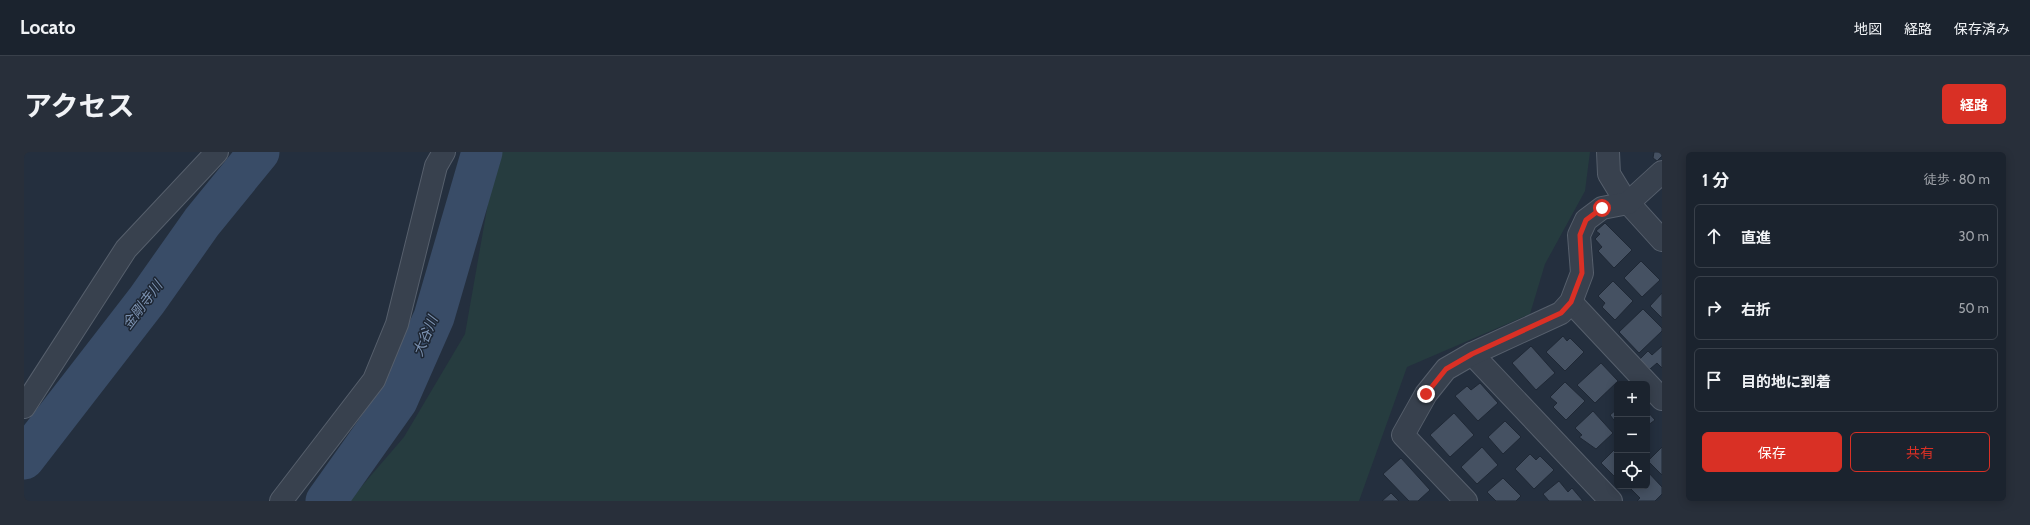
<!DOCTYPE html>
<html lang="ja">
<head>
<meta charset="utf-8">
<style>
	:root { --surface:#1b232e; --page:#282f3a; --text:#f1f3f6; --muted:#a0a4aa; --line:#39404a; --accent:#d93025 }
	body { margin:0; font-family:Cabin,"Noto Sans JP",sans-serif; background:var(--page); color:var(--text) }
	.controls { position:absolute; right:12px; bottom:12px; display:grid; overflow:hidden; border-radius:6px; box-shadow:0 2px 10px #0003 }
	.controls button { width:36px; height:36px; display:grid; place-items:center; padding:0; border:0; border-bottom:1px solid var(--line); background:var(--surface); color:var(--text); font:20px sans-serif }
	.stop { position:absolute; width:12px; height:12px; margin:-9px; border:3px solid #d93025; border-radius:50%; background:#fff }
	.stop.end { background:#d93025; border-color:#fff; box-shadow:0 1px 4px #0008 }
	.list { margin:0; padding:0; list-style:none }
	h2 { display:flex; justify-content:space-between; align-items:center; height:52px; margin:0; padding:0 16px; font-size:17px }
	h2 small { font-size:13px; font-weight:400; color:var(--muted) }
	.list li { display:grid; grid-template-columns:26px 1fr auto; gap:12px; align-items:center; box-sizing:border-box; height:64px; margin:0 8px 8px; padding:0 8px; border:1px solid var(--line); border-radius:6px }
	.list b { display:block; font-size:15px; white-space:nowrap }
	.list em { font-size:13px; font-style:normal; color:var(--muted) }
	.actions { display:flex; gap:8px; padding:12px 16px }
	.actions a { flex:1; padding:9px 0; border:1px solid var(--accent); border-radius:6px; text-align:center; font-size:14px; color:var(--accent) }
	.actions .main { background:var(--accent); color:#fff }
	.icon { flex:none; width:22px; height:22px; fill:none; stroke:currentColor; stroke-width:2; stroke-linecap:round; stroke-linejoin:round }
	.map { position:relative; flex:none; width:1638px; height:349px; overflow:hidden; border-radius:6px }
	header { display:flex; align-items:center; gap:24px; box-sizing:border-box; height:56px; padding:0 20px; background:var(--surface); border-bottom:1px solid var(--line) }
	header strong { font-size:19px }
	nav { display:flex; gap:22px; margin-inline-start:auto; font-size:14px }
	.intro { display:flex; align-items:center; justify-content:space-between; box-sizing:border-box; height:96px; padding:0 24px }
	h1 { margin:0; font-size:28px }
	.button { padding:10px 18px; border-radius:6px; background:var(--accent); color:#fff; font-size:14px; font-weight:700 }
	main { display:flex; gap:24px; padding:0 24px }
	aside { flex:1; background:var(--surface); border-radius:6px; box-shadow:0 2px 10px #0003 }
	.map>svg:first-child { display:block }
</style>
</head>
<body>
<header>
<strong>Locato</strong>
<nav><a>地図</a><a>経路</a><a>保存済み</a></nav>
</header>
<div class="intro"><h1>アクセス</h1><a class="button">経路</a></div>
<main>
<div class="map">
<svg width="1638" height="349" viewBox="0 0 1638 349">
	<rect width="100%" height="100%" fill="#242f3e"/>
	<path fill="#263c3f" d="M473 0H1566L1561 39 1521 112 1506 162 1383 215 1335 349H325L380 285 441 182Z"/>
	<g fill="none" stroke-linecap="round" stroke-linejoin="round">
		<g stroke="#394c67" stroke-width="41">
			<path d="M0 307 123 148 178 70 235 0"/>
			<path d="M302 349 373 249 410 165 458 0"/>
		</g>
	</g>
	<g fill="#455162" stroke="#1f2835">
		<path d="M1630 0H1638V4L1633 9 1629 6Z"/>
		<path d="M1581 71 1608 98 1590 116 1574 99 1578 95 1571 87 1576 82 1572 79Z"/>
		<path d="M1617 109 1636 128 1618 145 1600 126Z"/>
		<path d="M1589 129 1609 149 1591 168 1578 155 1581 151 1574 144Z"/>
		<path d="M1638 141V166L1626 154Z"/>
		<path d="M1619 157 1638 176V179L1615 201 1595 180Z"/>
		<path d="M1539 184 1543 189 1546 186 1560 200 1541 219 1522 200Z"/>
		<path d="M1507 194 1531 221 1512 238 1488 211Z"/>
		<path d="M1638 194V216L1633 211 1626 217 1616 207 1624 199 1628 203Z"/>
		<path d="M1577 211 1594 229 1571 251 1553 233Z"/>
		<path d="M1541 230 1561 249 1542 268 1529 255 1533 251 1526 245Z"/>
		<path d="M1456 231 1474 251 1454 269 1431 244 1443 234 1447 238Z"/>
		<path d="M1593 257V272L1586 263Z"/>
		<path d="M1569 259 1589 281 1572 297 1555 285 1558 283 1551 276Z"/>
		<path d="M1623 259 1631 268 1623 274Z"/>
		<path d="M1430 261 1450 283 1426 305 1406 283Z"/>
		<path d="M1481 269 1497 285 1479 302 1464 285Z"/>
		<path d="M1458 295 1474 313 1453 332 1437 315Z"/>
		<path d="M1593 295V327L1577 311Z"/>
		<path d="M1638 295V323L1624 309Z"/>
		<path d="M1506 302 1512 308 1516 304 1530 318 1510 337 1491 317Z"/>
		<path d="M1377 306 1406 338 1394 349H1385L1359 322Z"/>
		<path d="M1623 319 1638 335V342L1631 349H1613L1616 346 1607 337 1610 334H1623Z"/>
		<path d="M1479 326 1497 344 1492 349H1472L1463 340Z"/>
		<path d="M1535 329 1544 340 1548 336 1559 349H1525L1519 342Z"/>
		<path d="M1367 341 1375 349H1358Z"/>
	</g>
	<g fill="none" stroke-linecap="round" stroke-linejoin="round">
		<g stroke="#565f6c" stroke-width="24">
			<g id="minor">
				<path d="M1584 0 1585 22 1599 45 1638 88"/>
				<path d="M1547 150 1638 247"/>
				<path d="M1448 202 1587 349"/>
				<path d="M0 255 102 97 193 0"/>
				<path d="M257 349 350 228 373 172 412 14 420 0"/>
				<path d="M1442 349 1379 283 1402 242 1422 217 1448 202 1537 161 1547 150 1558 121 1555 83 1562 68 1578 56 1604 51 1638 20"/>
			</g>
		</g>
		<use href="#minor" stroke="#38414e" stroke-width="22"/>
	</g>
	<g fill="none" stroke-linecap="round" stroke-linejoin="round">
		<path stroke="#d93025" stroke-width="5" d="M1402 242 1422 217 1448 202 1537 161 1547 150 1558 121 1556 83 1562 68 1578 56"/>
	</g>
	<g text-anchor="middle" stroke-width="3" stroke-linejoin="round" paint-order="stroke">
		<g font-size="14" font-style="italic" fill="#7c92b1" stroke="#1d2633">
			<text transform="translate(118 153) rotate(-53)" y="5">金剛寺川</text>
			<text transform="translate(401 184) rotate(-67)" y="5">大谷川</text>
		</g>
	</g>
</svg>
<div class="controls">
<button>+</button>
<button>−</button>
<button><svg class="icon" aria-label="locate" viewBox="0 0 24 24"><circle cx="12" cy="12" r="6"/><path d="M12 2v4M12 18v4M2 12h4M18 12h4"/></svg></button>
</div>
<div class="stop" style="left:1578px;top:56px"></div>
<div class="stop end" style="left:1402px;top:242px"></div>
</div>
<aside>
<h2>1 分<small>徒歩 · 80 m</small></h2>
<ul class="list">
<li><svg class="icon" aria-label="ahead" viewBox="0 0 24 24"><path d="M12 20V5M6 11l6-6 6 6"/></svg><div><b>直進</b></div><em>30 m</em></li>
<li><svg class="icon" aria-label="right" viewBox="0 0 24 24"><path d="M7 20v-9h11M14 6l5 5-5 5"/></svg><div><b>右折</b></div><em>50 m</em></li>
<li><svg class="icon" aria-label="arrive" viewBox="0 0 24 24"><path d="M6 21V4h12l-3 4 3 4H6"/></svg><div><b>目的地に到着</b></div></li>
</ul>
<div class="actions"><a class="main">保存</a><a>共有</a></div>
</aside>
</main>
</body>
</html>
